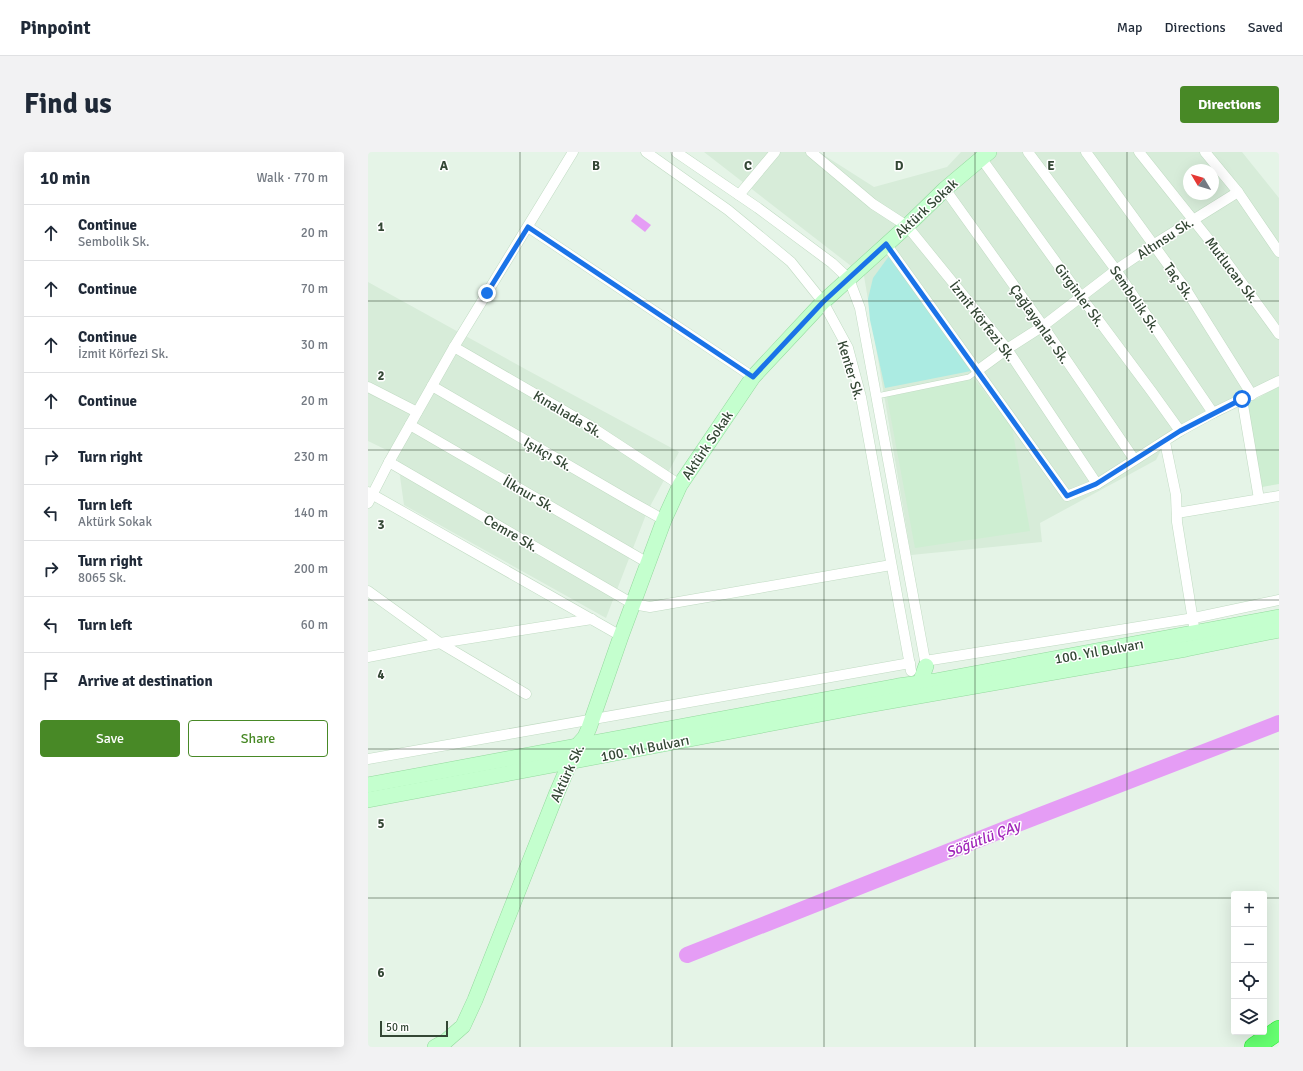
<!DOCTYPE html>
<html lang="en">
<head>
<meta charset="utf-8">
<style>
	:root { --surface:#fff; --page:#f2f2f3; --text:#1f2937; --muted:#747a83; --line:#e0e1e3; --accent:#488926 }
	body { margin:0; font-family:Signika,sans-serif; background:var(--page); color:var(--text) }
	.controls { position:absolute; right:12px; bottom:12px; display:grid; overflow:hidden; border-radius:4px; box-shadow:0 4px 16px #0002 }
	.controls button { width:36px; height:36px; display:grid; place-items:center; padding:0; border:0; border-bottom:1px solid var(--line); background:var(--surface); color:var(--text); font:20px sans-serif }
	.compass { position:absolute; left:815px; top:12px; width:36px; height:36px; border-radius:50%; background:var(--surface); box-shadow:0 4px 16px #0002; rotate:308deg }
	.scale { position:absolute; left:12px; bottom:10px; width:68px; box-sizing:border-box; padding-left:4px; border:2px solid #344735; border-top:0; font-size:11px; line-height:14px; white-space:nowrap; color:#344735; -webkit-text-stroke:3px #fff; paint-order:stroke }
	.stop { position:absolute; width:12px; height:12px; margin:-9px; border:3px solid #1a73e8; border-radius:50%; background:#fff }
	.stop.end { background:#1a73e8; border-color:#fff; box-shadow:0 1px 4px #0008 }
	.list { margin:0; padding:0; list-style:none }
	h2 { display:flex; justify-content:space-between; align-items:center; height:52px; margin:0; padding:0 16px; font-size:17px }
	h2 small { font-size:13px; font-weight:400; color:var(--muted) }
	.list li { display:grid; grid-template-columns:26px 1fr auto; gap:12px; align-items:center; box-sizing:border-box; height:56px; padding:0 16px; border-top:1px solid var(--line) }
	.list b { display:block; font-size:15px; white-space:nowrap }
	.list p { margin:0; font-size:13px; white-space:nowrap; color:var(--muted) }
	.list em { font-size:13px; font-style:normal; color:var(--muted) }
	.actions { display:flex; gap:8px; padding:12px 16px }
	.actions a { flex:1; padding:9px 0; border:1px solid var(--accent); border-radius:4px; text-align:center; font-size:14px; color:var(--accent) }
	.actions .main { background:var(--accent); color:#fff }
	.icon { flex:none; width:22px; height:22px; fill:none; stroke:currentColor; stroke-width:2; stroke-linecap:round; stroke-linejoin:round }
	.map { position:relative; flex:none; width:911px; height:895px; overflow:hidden; border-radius:4px }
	header { display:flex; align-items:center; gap:24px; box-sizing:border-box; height:56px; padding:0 20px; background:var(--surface); border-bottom:1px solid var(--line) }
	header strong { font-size:19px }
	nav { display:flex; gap:22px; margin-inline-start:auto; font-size:14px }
	.intro { display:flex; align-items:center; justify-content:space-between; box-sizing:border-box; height:96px; padding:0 24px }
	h1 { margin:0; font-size:28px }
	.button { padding:10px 18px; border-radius:4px; background:var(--accent); color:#fff; font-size:14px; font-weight:700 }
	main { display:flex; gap:24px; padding:0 24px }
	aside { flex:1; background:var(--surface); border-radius:4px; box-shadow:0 4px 16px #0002 }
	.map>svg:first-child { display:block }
</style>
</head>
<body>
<header>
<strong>Pinpoint</strong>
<nav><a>Map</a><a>Directions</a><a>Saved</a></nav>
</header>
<div class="intro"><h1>Find us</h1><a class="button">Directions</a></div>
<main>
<aside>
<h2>10 min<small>Walk · 770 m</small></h2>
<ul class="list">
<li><svg class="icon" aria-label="ahead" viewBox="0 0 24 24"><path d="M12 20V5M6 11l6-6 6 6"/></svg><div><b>Continue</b><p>Sembolik Sk.</p></div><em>20 m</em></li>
<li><svg class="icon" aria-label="ahead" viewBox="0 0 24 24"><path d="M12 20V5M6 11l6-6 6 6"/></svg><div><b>Continue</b></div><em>70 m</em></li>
<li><svg class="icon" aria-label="ahead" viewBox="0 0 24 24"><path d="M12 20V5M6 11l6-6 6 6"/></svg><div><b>Continue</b><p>İzmit Körfezi Sk.</p></div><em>30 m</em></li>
<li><svg class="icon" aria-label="ahead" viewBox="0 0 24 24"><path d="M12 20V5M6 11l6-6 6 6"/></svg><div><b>Continue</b></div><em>20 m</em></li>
<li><svg class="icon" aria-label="right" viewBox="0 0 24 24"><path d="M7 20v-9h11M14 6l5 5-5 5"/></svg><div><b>Turn right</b></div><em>230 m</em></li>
<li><svg class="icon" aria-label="left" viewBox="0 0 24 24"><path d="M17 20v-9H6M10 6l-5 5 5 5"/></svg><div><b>Turn left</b><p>Aktürk Sokak</p></div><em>140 m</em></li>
<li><svg class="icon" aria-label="right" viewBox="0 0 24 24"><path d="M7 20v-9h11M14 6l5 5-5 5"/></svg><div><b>Turn right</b><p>8065 Sk.</p></div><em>200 m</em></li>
<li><svg class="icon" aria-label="left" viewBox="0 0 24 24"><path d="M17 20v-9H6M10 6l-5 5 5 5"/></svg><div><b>Turn left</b></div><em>60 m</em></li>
<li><svg class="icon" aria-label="arrive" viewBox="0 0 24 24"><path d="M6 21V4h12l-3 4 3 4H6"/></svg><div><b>Arrive at destination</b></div></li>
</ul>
<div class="actions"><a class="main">Save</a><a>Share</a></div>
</aside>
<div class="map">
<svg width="911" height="895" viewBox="0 0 911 895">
	<rect width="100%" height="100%" fill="#e5f4e7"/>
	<g fill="#d7ecd9" fill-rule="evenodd">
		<path d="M336 0H451L506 35 579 15 593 0H874L911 46V227L797 290 788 308 672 371 674 390 543 403 496 124ZM821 18H845V42H821Z"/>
		<path d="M0 130 159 218 311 300 279 360 238 466 36 353 29 303 0 289Z"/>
	</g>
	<g fill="#ceeed2">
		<path d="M606 227 644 275 662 379 547 396 519 245Z"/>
		<path d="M911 234V332L894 335 879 252Z"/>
	</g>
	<path fill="#abebe2" d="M521 104 603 219 517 236 502 168 500 147 505 126Z"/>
	<path fill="#e59df5" d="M268 62 283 73 277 80 263 69Z"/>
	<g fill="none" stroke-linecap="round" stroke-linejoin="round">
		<path stroke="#e59df5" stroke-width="16" d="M319 803 665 666 911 571"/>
		<g stroke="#c1dbc3" stroke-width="6">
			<path id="lane" d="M509 244 601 225 609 219"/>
		</g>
		<g stroke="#c1dbc3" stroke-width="11">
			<g id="street">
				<path d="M278 0 360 58 423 110 455 150 480 196 493 245 543 519"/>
				<path d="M308 0 390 56 464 111 481 127 492 156 558 514"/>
				<path d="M443 0 505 52 539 74 639 197 729 332 812 279 845 261"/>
				<path d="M660 0 748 118 845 261 911 229"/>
				<path d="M718 0 817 136 884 243"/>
				<path d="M771 0 858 109 911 182"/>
				<path d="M837 0 870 40 911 100"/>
				<path d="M613 6 711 142 784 240 812 279"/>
				<path d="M577 37 675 174 766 307"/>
				<path d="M371 43 407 0"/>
				<path d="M160 75 385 225"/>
				<path d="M518 92 699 344 729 332"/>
				<path d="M86 195 219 272 312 333"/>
				<path d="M609 219 639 197 675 174 748 118 785 93 870 40"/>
				<path d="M64 234 262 349 296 368"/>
				<path d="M0 235 49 260"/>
				<path d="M874 247 891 347"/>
				<path d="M42 273 280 411"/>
				<path d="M797 290 808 343 809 370 827 481"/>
				<path d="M21 310 265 452 282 455 523 413"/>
				<path d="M0 340 253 484"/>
				<path d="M0 351 21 310 86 195 205 0"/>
				<path d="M809 361 911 344"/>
				<path d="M0 439 72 491 158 542"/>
				<path d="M0 505 72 491 224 467"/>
				<path d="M557 509 826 466 911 448"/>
				<path d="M0 607 542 511"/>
			</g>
		</g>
		<g stroke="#94da9e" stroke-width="16">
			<g id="secondary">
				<path d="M552 531 558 514"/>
				<path d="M0 633 530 534 567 529 911 465"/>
				<path d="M0 648 495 554 818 497 911 478"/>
				<path d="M67 895 78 889 95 874 107 848 188 643 209 594 217 585 221 576 253 484 296 368 312 333 385 225 455 150 539 74 577 37 621 0"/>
			</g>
		</g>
		<g stroke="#2be833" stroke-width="20">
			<path id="highway" d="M886 895 911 878"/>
		</g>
		<use href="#lane" stroke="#fff" stroke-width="5"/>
		<use href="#street" stroke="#fff" stroke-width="10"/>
		<use href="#secondary" stroke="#c4ffce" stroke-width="15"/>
		<use href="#highway" stroke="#65ff70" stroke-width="19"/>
	</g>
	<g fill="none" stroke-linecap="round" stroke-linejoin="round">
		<path stroke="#1a73e8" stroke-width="5" d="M119 141 160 75 385 225 455 150 518 92 699 344 728 332 812 279 874 247"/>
	</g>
	<path fill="none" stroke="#344735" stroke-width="1" stroke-opacity="0.55" d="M152 0V895M304 0V895M456 0V895M607 0V895M759 0V895M0 149H911M0 298H911M0 448H911M0 597H911M0 746H866M896 746H911"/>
	<g text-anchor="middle" stroke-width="3" stroke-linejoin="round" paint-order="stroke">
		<g font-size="14" fill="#344735" stroke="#fff">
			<text transform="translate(558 56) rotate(-43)" y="5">Aktürk Sokak</text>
			<text transform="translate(797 86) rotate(-33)" y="5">Altınsu Sk.</text>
			<text transform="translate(864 118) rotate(53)" y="5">Mutlucan Sk.</text>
			<text transform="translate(811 129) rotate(55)" y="5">Taç Sk.</text>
			<text transform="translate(712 143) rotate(54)" y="5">Girginler Sk.</text>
			<text transform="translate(767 147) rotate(56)" y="5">Sembolik Sk.</text>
			<text transform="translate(615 169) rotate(52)" y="5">İzmit Körfezi Sk.</text>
			<text transform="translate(672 172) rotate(55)" y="5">Çağlayanlar Sk.</text>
			<text transform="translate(483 218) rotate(73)" y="5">Kenter Sk.</text>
			<text transform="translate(200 262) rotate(31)" y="5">Kınalıada Sk.</text>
			<text transform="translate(339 293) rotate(-56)" y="5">Aktürk Sokak</text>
			<text transform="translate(180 302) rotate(30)" y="5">Işıkçı Sk.</text>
			<text transform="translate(161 342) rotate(30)" y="5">İlknur Sk.</text>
			<text transform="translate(143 381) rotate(30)" y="5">Cemre Sk.</text>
			<text transform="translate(731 499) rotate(-10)" y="5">100. Yıl Bulvarı</text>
			<text transform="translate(277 596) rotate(-11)" y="5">100. Yıl Bulvarı</text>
			<text transform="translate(199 621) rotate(-65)" y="5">Aktürk Sk.</text>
		</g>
		<g font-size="15" font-style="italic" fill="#a126ba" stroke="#fff">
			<text transform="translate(615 687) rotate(-21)" y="5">Söğütlü ÇAy</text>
		</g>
	</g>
	<g font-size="13" text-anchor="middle" font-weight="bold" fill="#344735" stroke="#fff" stroke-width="3" stroke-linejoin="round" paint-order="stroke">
		<text x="76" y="18">A</text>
		<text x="228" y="18">B</text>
		<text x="380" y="18">C</text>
		<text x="531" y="18">D</text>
		<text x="683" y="18">E</text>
		<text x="13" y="79">1</text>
		<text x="13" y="228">2</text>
		<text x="13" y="377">3</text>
		<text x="13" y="527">4</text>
		<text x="13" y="676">5</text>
		<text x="13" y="825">6</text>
	</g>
</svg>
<div class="controls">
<button>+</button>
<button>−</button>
<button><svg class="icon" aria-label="locate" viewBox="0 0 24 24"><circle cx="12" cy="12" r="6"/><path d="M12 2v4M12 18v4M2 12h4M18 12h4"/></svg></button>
<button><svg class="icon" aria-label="layers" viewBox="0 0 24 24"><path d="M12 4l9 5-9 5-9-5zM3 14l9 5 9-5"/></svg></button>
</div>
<svg class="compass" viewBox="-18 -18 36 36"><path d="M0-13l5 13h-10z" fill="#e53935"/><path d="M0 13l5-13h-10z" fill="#747a83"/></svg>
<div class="scale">50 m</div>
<div class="stop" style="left:874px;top:247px"></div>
<div class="stop end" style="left:119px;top:141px"></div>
</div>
</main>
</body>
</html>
